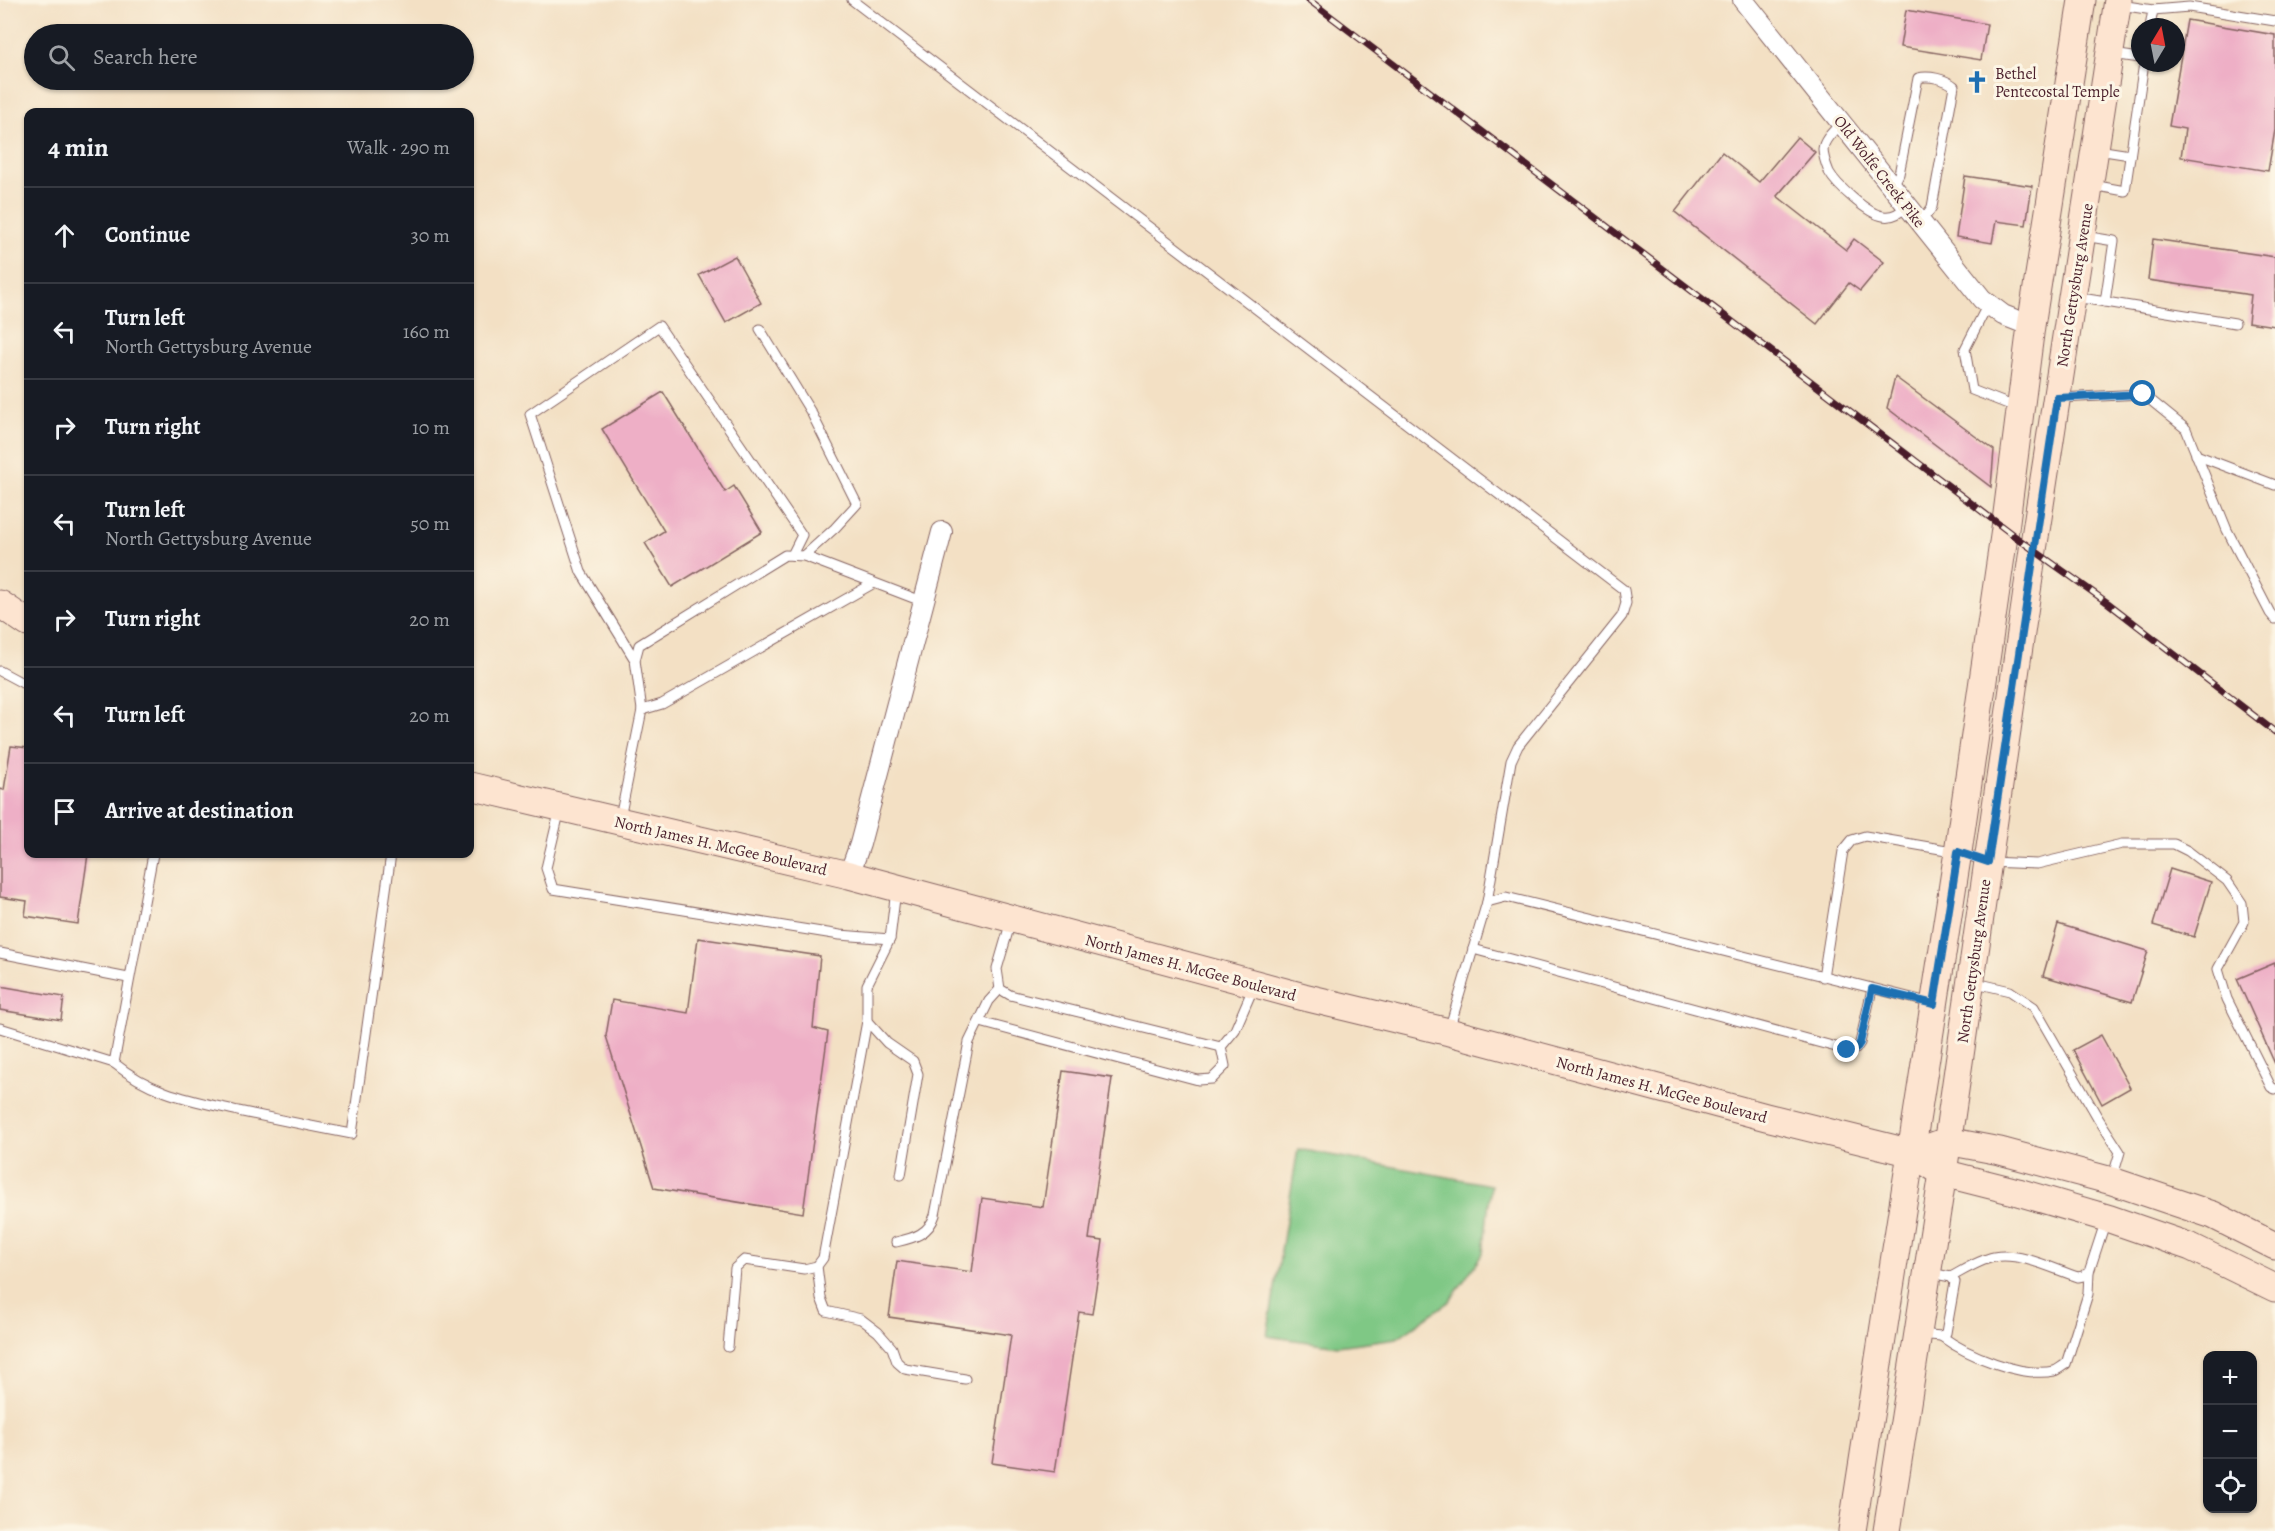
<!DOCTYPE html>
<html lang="en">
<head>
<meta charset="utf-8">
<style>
	:root { --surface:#171b24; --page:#20242c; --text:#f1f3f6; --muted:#9ea1a6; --line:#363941 }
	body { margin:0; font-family:Alegreya,serif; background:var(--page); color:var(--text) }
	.controls { position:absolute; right:18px; bottom:18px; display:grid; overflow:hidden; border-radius:12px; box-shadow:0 2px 4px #0004 }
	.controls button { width:54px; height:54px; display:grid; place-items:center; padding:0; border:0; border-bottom:2px solid var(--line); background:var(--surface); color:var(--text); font:30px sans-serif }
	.compass { position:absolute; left:2131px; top:18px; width:54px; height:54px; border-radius:50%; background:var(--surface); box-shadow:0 2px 4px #0004; rotate:10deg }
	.stop { position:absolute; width:18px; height:18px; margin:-14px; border:4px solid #1f6fb2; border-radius:50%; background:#fff }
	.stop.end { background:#1f6fb2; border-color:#fff; box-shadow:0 2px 6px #0008 }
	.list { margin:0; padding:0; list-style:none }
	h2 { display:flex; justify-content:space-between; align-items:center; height:78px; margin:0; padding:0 24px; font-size:26px }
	h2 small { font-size:20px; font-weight:400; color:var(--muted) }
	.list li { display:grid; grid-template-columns:39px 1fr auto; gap:18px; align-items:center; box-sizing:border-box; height:96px; padding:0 24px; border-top:2px solid var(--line) }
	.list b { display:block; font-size:22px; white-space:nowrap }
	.list p { margin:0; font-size:20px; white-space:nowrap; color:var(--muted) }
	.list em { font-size:20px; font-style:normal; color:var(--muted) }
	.icon { flex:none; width:33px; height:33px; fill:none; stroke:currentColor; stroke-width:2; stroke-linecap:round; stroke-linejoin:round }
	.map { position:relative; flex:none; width:2275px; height:1531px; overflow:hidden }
	.search { position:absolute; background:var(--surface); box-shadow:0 2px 4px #0004; left:24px; top:24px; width:450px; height:66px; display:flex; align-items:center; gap:15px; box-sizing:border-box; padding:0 21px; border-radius:33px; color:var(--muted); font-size:22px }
	.panel { position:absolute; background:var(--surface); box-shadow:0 2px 4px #0004; left:24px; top:108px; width:450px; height:750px; border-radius:12px }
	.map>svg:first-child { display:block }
</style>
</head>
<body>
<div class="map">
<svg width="2275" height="1531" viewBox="0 0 2275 1531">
	<rect width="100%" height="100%" fill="#fcf5e5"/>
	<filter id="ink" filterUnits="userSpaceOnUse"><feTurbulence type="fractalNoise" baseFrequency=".0167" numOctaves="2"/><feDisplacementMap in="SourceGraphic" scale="12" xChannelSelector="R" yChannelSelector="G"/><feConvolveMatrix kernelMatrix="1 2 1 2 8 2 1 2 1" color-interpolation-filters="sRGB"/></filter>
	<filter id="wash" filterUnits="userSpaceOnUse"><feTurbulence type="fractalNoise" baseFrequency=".008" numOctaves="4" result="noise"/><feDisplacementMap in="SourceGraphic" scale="24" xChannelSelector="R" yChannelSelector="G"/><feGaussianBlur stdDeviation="1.35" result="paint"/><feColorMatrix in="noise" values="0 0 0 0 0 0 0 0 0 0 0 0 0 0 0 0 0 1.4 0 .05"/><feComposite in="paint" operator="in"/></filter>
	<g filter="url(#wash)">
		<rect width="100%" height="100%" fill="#f3e0c4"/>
		<path fill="#7fc885" stroke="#647458" stroke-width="1.5" d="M1298 1149 1491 1185 1483 1253 1450 1301 1397 1338 1338 1346 1267 1336Z"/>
		<g id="blocks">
			<g fill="#eeafc6">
				<path d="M1906 10 1987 24 1981 60 1900 47Z"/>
				<path d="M2187 20 2275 35V130L2268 171 2181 157 2185 129 2169 126Z"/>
				<path d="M1797 137 1815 152 1777 196 1846 250 1854 239 1884 262 1860 291 1849 283 1817 324 1675 212 1722 152 1759 182Z"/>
				<path d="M1965 176 2032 186 2026 225 1996 221 1992 243 1956 237Z"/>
				<path d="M2153 239 2275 257V326L2248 322 2251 295 2148 280Z"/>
				<path d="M735 256 761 303 726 323 699 275Z"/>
				<path d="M1895 377 1994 450 1991 487 1887 408Z"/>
				<path d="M663 392 725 492 734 486 762 532 672 587 645 543 664 531 602 429Z"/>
				<path d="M11 746 28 748V854H88L78 924 25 916 27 901 0 897V789L4 790Z"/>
				<path d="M2170 869 2211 882 2194 937 2153 925Z"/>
				<path d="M2058 924 2148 951 2132 1002 2043 976Z"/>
				<path d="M698 938 820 956 813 1028 828 1032 803 1213 654 1188 606 1036 612 1000 688 1013Z"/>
				<path d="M2275 963V1064L2237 979Z"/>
				<path d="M0 986 64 997 61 1020 0 1010Z"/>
				<path d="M2101 1035 2130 1088 2102 1104 2073 1050Z"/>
				<path d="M1063 1071 1112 1078 1089 1239 1103 1241 1092 1314 1079 1312 1055 1472 992 1463 1011 1335 889 1317 897 1261 972 1272 982 1198 1043 1207Z"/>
			</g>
		</g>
	</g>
	<g filter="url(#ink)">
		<use href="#blocks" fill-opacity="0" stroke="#856361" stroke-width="1.5"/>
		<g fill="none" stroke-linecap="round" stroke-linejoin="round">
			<g stroke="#856361" stroke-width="11">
				<g id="service">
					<path d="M852 0 1624 590 1626 603 1622 616 1518 746 1511 761 1487 902"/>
					<path d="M2120 5 2153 10 2150 27"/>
					<path d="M2153 10 2189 7 2275 21"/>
					<path d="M2112 54 2140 58"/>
					<path d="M1842 123C1835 129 1824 139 1823 149 1823 155 1827 167 1829 172 1836 185 1868 214 1883 216 1893 218 1901 212 1907 206"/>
					<path d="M2098 150 2130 155"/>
					<path d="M1889 182 1897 178 1899 174 1918 78C1929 75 1945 79 1954 86L1932 207 1928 213 1918 220"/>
					<path d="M2092 185 2125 191 2144 63"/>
					<path d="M2084 236 2114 241 2105 302"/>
					<path d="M2075 297 2235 323"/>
					<path d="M1988 304 1965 349 1972 390 2018 408"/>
					<path d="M760 329 812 414 857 504 835 528 804 556"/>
					<path d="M2059 398 2143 394 2186 429 2227 530 2270 613 2275 619"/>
					<path d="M2196 455 2275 485"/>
					<path d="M635 660 581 572 530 414 659 326 802 535 792 555"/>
					<path d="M0 671 28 686"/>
					<path d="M642 710 662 704 874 583"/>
					<path d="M560 809 546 868 553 889 840 935 890 939"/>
					<path d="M620 818 642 710 635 660 639 645 785 555 804 556 924 602"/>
					<path d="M1011 921 997 969 1000 989 1010 995 1221 1047"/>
					<path d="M1473 949 1847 1050 1856 1049 1860 1043 1872 989"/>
					<path d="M0 953 128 978"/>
					<path d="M1823 977 1843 851 1852 840 1865 836 1958 852 1988 862 2037 864 2122 844H2174L2188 851 2227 881 2242 903 2244 922 2218 969 2227 999 2271 1087 2275 1089"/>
					<path d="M1972 982 2010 991 2034 1007 2098 1118 2120 1152 2112 1179"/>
					<path d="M867 1021 887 1043 913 1061 918 1074 901 1175"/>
					<path d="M980 1022 1198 1080 1212 1079 1225 1066 1221 1047"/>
					<path d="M0 1028 114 1063 153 854"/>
					<path d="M1449 1030 1487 902 1506 897 1932 1003"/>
					<path d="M1221 1047 1235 1030 1254 986"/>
					<path d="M114 1063C152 1094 191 1100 238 1111 276 1119 314 1127 352 1134L391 854"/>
					<path d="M896 1242C914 1238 929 1234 935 1215L969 1042 989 1001 1000 989"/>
					<path d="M817 1266 821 1298 826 1311 861 1319 878 1332 892 1348 897 1362 905 1369 965 1379"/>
					<path d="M1951 1277C1964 1270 1979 1260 1994 1257 2021 1252 2053 1269 2078 1277L2083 1276 2089 1272 2106 1220"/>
					<path d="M1919 1334 1941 1336 1946 1333 1947 1327 1955 1282 1951 1277 1930 1273"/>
					<path d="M1941 1336C1967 1355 2021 1378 2054 1371 2058 1370 2062 1366 2066 1364L2088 1294 2089 1272"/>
					<path d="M728 1347 735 1268 744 1260 804 1269 817 1266 823 1258 867 1021V985L890 939 896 890"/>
				</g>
			</g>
			<g stroke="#856361" stroke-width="22">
				<g id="minor">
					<path d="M1743 0 1982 299 2003 315 2031 326"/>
					<path d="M849 875 860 844 942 532"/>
				</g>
			</g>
			<g stroke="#856361" stroke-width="29">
				<g id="secondary">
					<path d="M0 604 28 623"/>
					<path d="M470 786 849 875 1304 997 1449 1032 1766 1117 1912 1153 1943 1173 2018 1192 2110 1219 2191 1247 2275 1288"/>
					<path d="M1930 1147 1947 1141 2000 1151 2112 1181 2213 1215 2275 1246"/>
					<path d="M1852 1531 1958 852 2005 529 2031 326 2082 0"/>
					<path d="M1887 1531 1943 1173 2033 550 2118 0"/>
				</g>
			</g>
			<use href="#service" stroke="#fff" stroke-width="9"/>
			<use href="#minor" stroke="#fff" stroke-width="20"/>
			<use href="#secondary" stroke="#fde4d0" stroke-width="27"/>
			<g stroke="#4a1f2b" stroke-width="7">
				<path id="rail" d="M1309 0 2017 538 2108 603 2275 732"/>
			</g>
			<use href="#rail" stroke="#fcf5e5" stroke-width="4.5" stroke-dasharray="14" stroke-linecap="butt"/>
		</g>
	</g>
	<g fill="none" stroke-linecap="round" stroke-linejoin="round" filter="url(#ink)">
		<path stroke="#1f6fb2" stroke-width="8" d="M1847 1050 1856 1049 1860 1043 1872 989 1934 1004 1958 852 1988 862 2057 398 2143 394"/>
	</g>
	<defs>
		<g id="church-bare" transform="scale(1.8)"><path d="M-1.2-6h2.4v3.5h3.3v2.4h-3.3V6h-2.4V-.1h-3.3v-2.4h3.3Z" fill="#1f6fb2" stroke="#fcf5e5" stroke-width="2.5" paint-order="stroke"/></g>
	</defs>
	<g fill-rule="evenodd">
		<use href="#church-bare" x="1977" y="82"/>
	</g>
	<g text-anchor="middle" stroke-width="6" stroke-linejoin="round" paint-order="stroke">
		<g font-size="16" fill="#4a1f2b" stroke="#fcf5e5" text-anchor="start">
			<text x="1995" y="79">Bethel<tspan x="1995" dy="18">Pentecostal Temple</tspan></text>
		</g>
		<g font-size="16" fill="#4a1f2b" stroke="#fcf5e5">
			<text transform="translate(1880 171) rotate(52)" y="6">Old Wolfe Creek Pike</text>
			<text transform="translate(2074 285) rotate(-81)" y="6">North Gettysburg Avenue</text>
			<text transform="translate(721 845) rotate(13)" y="6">North James H. McGee Boulevard</text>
			<text transform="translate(1973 961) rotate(-82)" y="6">North Gettysburg Avenue</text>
			<text transform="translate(1191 967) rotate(15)" y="6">North James H. McGee Boulevard</text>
			<text transform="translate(1662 1089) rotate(15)" y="6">North James H. McGee Boulevard</text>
		</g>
	</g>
</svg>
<div class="controls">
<button>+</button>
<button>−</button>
<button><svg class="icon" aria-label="locate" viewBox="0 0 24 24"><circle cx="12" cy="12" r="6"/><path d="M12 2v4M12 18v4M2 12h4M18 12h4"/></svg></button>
</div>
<svg class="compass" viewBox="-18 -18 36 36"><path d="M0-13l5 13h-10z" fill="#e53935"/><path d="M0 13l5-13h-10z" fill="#9ea1a6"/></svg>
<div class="stop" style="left:2143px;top:394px"></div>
<div class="stop end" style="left:1847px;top:1050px"></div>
<div class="search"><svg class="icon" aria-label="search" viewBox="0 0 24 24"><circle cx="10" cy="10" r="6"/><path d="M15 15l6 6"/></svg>Search here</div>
<section class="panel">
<h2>4 min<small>Walk · 290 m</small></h2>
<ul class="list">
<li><svg class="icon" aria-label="ahead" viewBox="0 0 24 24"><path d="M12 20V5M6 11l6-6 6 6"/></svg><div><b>Continue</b></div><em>30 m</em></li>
<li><svg class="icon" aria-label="left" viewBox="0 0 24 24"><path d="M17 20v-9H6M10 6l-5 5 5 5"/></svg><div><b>Turn left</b><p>North Gettysburg Avenue</p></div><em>160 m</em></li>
<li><svg class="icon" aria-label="right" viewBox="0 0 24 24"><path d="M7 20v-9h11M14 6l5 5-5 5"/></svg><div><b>Turn right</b></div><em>10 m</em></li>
<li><svg class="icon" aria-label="left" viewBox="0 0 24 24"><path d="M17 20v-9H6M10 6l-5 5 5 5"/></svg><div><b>Turn left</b><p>North Gettysburg Avenue</p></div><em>50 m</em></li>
<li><svg class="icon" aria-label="right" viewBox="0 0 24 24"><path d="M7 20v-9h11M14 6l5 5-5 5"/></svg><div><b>Turn right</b></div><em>20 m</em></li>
<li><svg class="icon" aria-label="left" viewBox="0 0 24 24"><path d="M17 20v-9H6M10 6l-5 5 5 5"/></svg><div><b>Turn left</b></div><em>20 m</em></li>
<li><svg class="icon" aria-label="arrive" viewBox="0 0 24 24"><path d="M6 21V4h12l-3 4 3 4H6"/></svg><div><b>Arrive at destination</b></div></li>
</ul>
</section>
</div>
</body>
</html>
